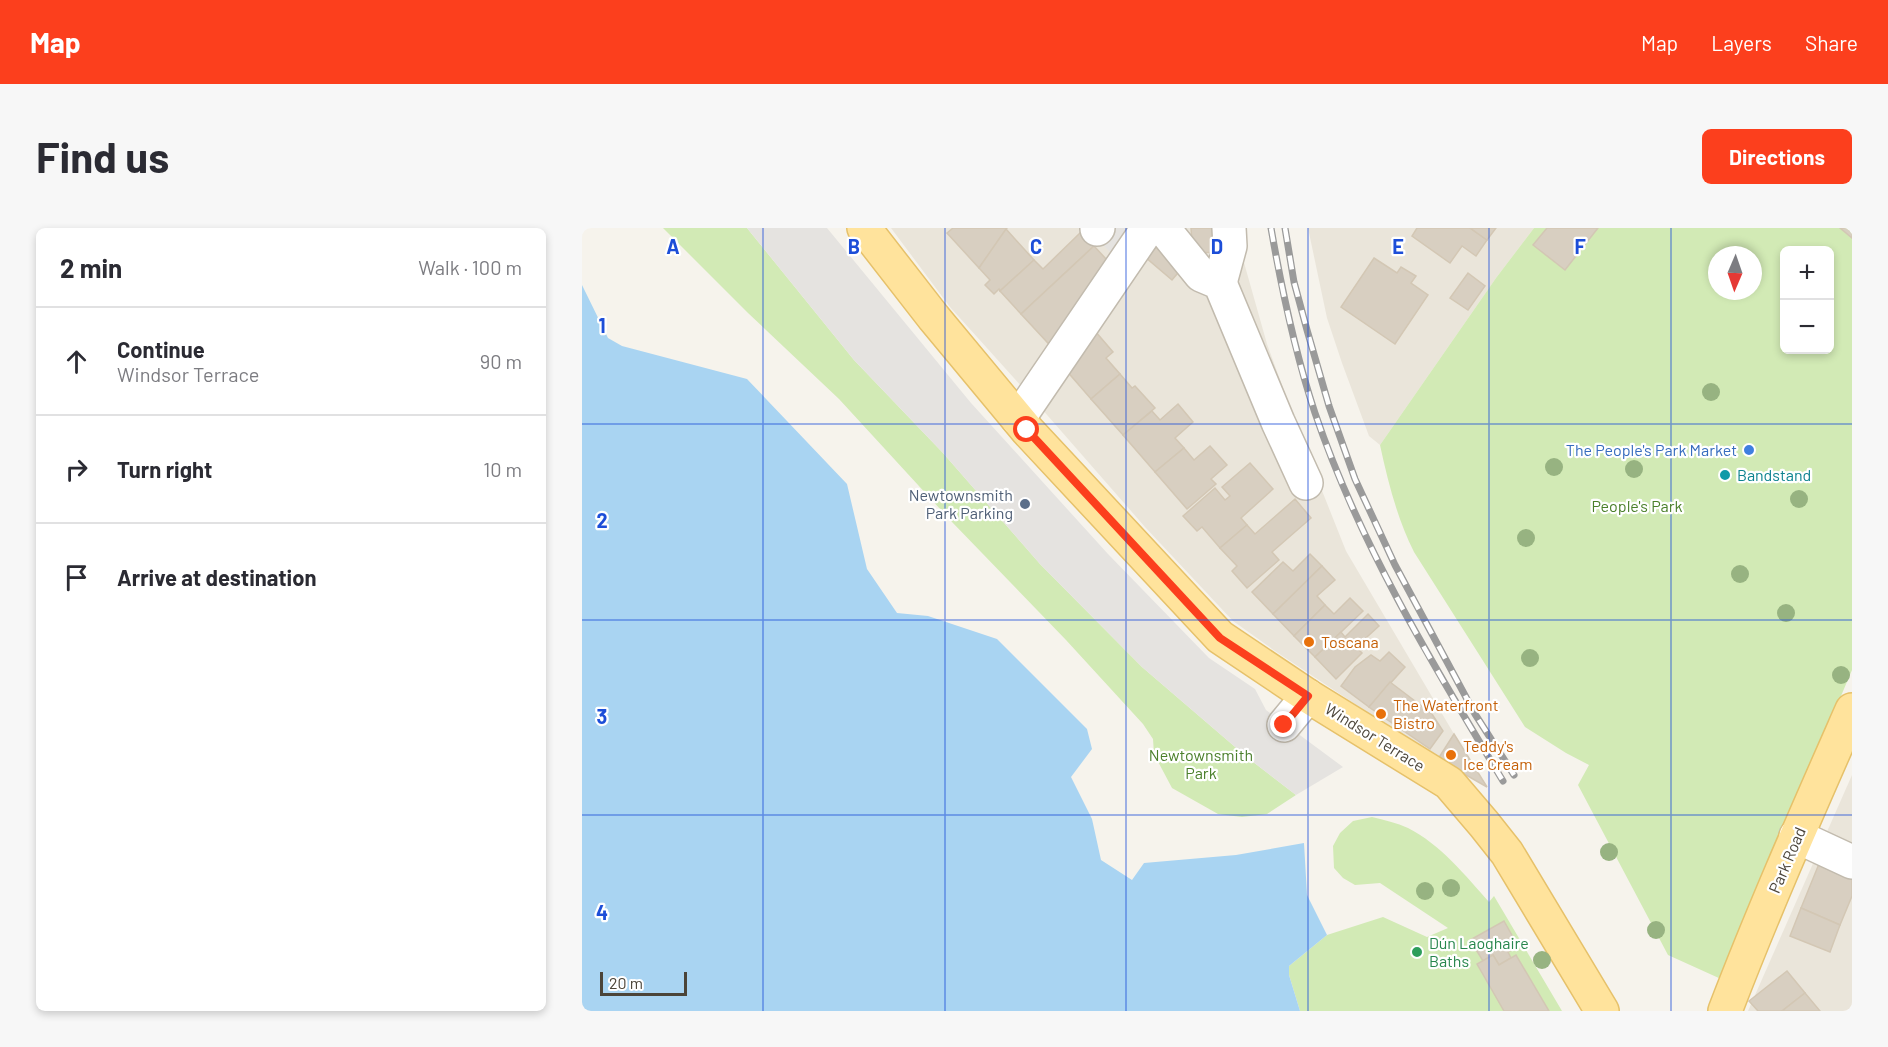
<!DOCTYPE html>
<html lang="en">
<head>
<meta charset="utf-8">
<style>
	:root { --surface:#fff; --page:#f7f7f7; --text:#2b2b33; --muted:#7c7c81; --line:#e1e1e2; --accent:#fc3f1d }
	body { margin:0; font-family:Barlow,sans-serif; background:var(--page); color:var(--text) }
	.controls { position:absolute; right:18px; top:18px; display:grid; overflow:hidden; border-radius:9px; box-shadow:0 3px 9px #0003 }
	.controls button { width:54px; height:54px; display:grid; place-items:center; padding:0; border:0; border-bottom:2px solid var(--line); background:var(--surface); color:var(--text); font:30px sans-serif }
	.compass { position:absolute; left:1126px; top:18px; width:54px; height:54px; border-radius:50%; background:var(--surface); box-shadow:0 3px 9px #0003; rotate:182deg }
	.scale { position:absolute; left:18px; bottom:15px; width:87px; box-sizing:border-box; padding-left:6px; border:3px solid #4b4439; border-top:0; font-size:16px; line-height:21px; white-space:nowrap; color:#4b4439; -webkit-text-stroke:4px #fff; paint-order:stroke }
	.stop { position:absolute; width:18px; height:18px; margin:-14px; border:4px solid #fc3f1d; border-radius:50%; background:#fff }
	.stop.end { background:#fc3f1d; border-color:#fff; box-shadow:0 2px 6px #0008 }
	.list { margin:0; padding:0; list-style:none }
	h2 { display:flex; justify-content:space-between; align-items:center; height:78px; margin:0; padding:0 24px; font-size:26px }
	h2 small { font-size:20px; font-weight:400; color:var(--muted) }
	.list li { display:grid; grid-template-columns:39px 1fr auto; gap:18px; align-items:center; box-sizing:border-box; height:108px; padding:0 24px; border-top:2px solid var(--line) }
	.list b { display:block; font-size:22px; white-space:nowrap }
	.list p { margin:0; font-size:20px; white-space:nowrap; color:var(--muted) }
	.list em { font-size:20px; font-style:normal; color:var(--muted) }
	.icon { flex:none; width:33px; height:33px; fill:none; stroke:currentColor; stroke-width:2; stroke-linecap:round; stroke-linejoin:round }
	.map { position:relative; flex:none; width:1270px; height:783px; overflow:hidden; border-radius:9px }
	header { display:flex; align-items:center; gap:36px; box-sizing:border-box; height:84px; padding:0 30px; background:var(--accent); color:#fff }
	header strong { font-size:28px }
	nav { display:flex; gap:33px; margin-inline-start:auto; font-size:21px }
	.intro { display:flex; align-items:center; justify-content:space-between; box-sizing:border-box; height:144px; padding:0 36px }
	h1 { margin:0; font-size:42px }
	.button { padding:15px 27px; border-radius:9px; background:var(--accent); color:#fff; font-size:21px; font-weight:700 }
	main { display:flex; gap:36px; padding:0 36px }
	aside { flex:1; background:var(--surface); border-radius:9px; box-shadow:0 3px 9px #0003 }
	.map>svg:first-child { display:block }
</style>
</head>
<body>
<header>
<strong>Map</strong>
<nav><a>Map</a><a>Layers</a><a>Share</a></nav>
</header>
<div class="intro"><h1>Find us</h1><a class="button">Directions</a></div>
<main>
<aside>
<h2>2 min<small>Walk · 100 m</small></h2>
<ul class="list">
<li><svg class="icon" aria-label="ahead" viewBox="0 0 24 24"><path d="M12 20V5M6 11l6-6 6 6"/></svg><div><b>Continue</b><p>Windsor Terrace</p></div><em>90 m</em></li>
<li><svg class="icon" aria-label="right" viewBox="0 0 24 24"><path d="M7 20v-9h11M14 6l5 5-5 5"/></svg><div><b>Turn right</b></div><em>10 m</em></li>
<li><svg class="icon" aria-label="arrive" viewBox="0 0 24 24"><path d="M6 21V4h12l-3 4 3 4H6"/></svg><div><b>Arrive at destination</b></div></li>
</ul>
</aside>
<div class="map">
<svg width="1270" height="783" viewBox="0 0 1270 783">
	<rect width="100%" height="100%" fill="#f6f3ec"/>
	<g fill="#eae5da">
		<path d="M309 0H657L659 24 685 116 723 220 764 323 872 506 856 531 693 423 651 393 563 299 459 180 368 79Z"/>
		<path d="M726 0H952L914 50 798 217 787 208 760 135 745 90Z"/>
		<path d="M1270 547V783H1166Z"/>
	</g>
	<g fill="#d2eab5" fill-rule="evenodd">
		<path d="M81 0H165L272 132 361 225 458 336 560 439 666 530 714 567 685 586 660 589 636 586 590 560 572 526 571 511 561 496 484 412 370 294 257 171 166 85Z"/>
		<path d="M952 0H1270V442L1139 751 1086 727 996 557 1007 537 984 525 943 499 832 324C815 290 806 254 798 217L914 50ZM1202 22H1248V122H1202ZM1135 27H1171V63H1135Z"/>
		<path d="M790 589C802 592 815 595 826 600 858 616 884 648 907 674L912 668 980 783H718L707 747V738L745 707 801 689 845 709 866 700 798 655 773 657 761 650 752 640 751 618 758 605 771 593Z"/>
	</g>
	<g fill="#e5e3e0">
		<path d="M165 0H245L389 175 526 326 627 430 673 461 684 482 761 539 714 567 666 530 560 439 458 336 361 225 272 132Z"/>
		<path d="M504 0H557L536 32Z"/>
	</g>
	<path fill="#a9d4f2" d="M0 57 26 110 40 118 165 151 265 256 285 341 315 385 346 388 415 411 505 501 510 521 489 549 510 591 519 632 550 652 562 635 654 627 722 615 725 667 745 707 707 738V747L718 783H0Z"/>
	<g fill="#d8cfc1" stroke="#d3c7b4" stroke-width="1.5">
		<path d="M371 0H425L397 40 365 5Z"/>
		<path d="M609 0H631L634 25 616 24 610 14Z"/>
		<path d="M835 0H888L905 12 894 28 880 18 868 35 830 8Z"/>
		<path d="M888 0H914L905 12Z"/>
		<path d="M965 0H1016L983 42 951 17Z"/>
		<path d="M1258 0H1270V10Z"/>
		<path d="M424 1 452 32 418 63 417 61 412 66 403 57 408 52 397 40Z"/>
		<path d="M499 4 512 18 439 86 418 63 452 32 461 41Z"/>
		<path d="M572 5 606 33 590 52 556 23Z"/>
		<path d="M512 18 525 32 476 126 439 86Z"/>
		<path d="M792 30 815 45 819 39 834 48 829 55 846 67 813 116 759 79Z"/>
		<path d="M886 45 903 58 886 82 868 70Z"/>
		<path d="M513 103 531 124 524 130 538 146 509 171 477 134Z"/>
		<path d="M538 146 550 160 553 158 573 180 541 207 509 171Z"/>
		<path d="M596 176 611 194 593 210 602 220 573 244 541 207 570 183 578 192Z"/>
		<path d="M628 218 645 237 629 251 634 256 605 281 573 244 602 220 612 232Z"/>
		<path d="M668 235 691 261 659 290 665 297 638 320 620 299 615 303 601 288 633 260 643 272 648 268 640 259Z"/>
		<path d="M713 271 729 290 690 324 697 332 665 360 650 343 655 338 638 320 665 297 673 306Z"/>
		<path d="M728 326 740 338 691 386 670 364 701 334 711 343Z"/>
		<path d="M740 338 753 352 735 368 743 377 712 408 691 386Z"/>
		<path d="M768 370 781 383 733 429 712 408 743 377 752 386Z"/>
		<path d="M786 386 797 398 774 419 780 425 754 451 733 429 759 404 763 409Z"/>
		<path d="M807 424 823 439 787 479 759 458 773 439 789 427 798 433Z"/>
		<path d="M808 454 850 486 861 503 848 521 787 479Z"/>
		<path d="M872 506 905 559 856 531Z"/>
		<path d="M1239 631 1270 643V668L1258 697 1219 680Z"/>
		<path d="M1219 680 1258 697 1248 724 1208 708Z"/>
		<path d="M922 693 936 718 926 724 929 730 917 737 911 727 901 733 888 712Z"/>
		<path d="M911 727 917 737 934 727 967 783H922L895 736Z"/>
		<path d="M1205 743 1223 765 1200 783H1176L1167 773Z"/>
		<path d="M1223 765 1238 783H1200Z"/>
	</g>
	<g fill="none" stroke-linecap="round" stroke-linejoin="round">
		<g stroke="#c2bbae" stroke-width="36">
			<g id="minor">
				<path d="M581 0 619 47 638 55 696 194 724 255"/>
				<path d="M515 1 516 0"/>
				<path d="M638 55 648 18 647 0"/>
				<path d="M436 191 566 0"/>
				<path d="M702 497 726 468"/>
				<path d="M1214 608 1270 634"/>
			</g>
		</g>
		<g stroke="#e6c16a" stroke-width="36">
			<g id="major">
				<path d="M282 0 352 90 445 202 638 409 726 468 867 555 902 596 925 625 1020 783"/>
				<path d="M1143 783C1182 681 1226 582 1270 482"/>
			</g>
		</g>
		<use href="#minor" stroke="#fff" stroke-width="33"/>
		<use href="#major" stroke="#ffe39c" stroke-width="33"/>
		<g stroke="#9a9a9a" stroke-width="7">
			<g id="rail">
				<path d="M689 0C700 63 713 125 733 185 777 315 851 437 921 553"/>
				<path d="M703 0 712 54 725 102 747 178 773 251 813 337 893 486 932 547"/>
			</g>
		</g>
		<use href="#rail" stroke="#fff" stroke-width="4.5" stroke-dasharray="14" stroke-linecap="butt"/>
	</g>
	<g fill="#97b381">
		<circle cx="1129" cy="164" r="9"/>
		<circle cx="972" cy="239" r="9"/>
		<circle cx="1052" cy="241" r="9"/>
		<circle cx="1217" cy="271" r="9"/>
		<circle cx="944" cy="310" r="9"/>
		<circle cx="1158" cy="346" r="9"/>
		<circle cx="1204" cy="385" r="9"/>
		<circle cx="948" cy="430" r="9"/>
		<circle cx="1259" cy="447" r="9"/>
		<circle cx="1027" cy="624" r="9"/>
		<circle cx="869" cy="660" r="9"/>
		<circle cx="843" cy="663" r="9"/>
		<circle cx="1074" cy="702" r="9"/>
		<circle cx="960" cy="732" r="9"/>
	</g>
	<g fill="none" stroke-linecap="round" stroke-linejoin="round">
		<path stroke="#fc3f1d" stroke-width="8" d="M445 202 638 410 726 468 702 497"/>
	</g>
	<path fill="none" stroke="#1d4ed8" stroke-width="1.5" stroke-opacity="0.55" d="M181 0V783M363 0V783M544 0V783M726 0V783M907 0V783M1089 0V783M0 196H1270M0 392H1270M0 587H1270"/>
	<circle fill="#3f7fe0" stroke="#fff" stroke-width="2" cx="1167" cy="222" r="6"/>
	<circle fill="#0f9aa8" stroke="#fff" stroke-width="2" cx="1143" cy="247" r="6"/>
	<circle fill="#5c6f8a" stroke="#fff" stroke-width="2" cx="443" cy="276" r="6"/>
	<g fill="#e8710a" stroke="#fff" stroke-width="2">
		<circle cx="727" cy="414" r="6"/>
		<circle cx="799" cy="486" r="6"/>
		<circle cx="869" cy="527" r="6"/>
	</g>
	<circle fill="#2e9e5b" stroke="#fff" stroke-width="2" cx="835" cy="724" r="6"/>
	<g text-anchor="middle" stroke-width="4.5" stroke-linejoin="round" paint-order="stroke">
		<g font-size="16" fill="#366cbe" stroke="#fff" text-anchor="end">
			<text x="1155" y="228">The People's Park Market</text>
		</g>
		<g font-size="16" fill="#0d838f" stroke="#fff" text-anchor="start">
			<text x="1155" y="253">Bandstand</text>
		</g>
		<g font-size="16" fill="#4e5e75" stroke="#fff" text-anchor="end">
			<text x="431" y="273">Newtownsmith<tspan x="431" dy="18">Park Parking</tspan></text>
		</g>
		<g font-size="16" fill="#4a7f2a" stroke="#fff">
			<text x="1055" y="284">People's Park</text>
			<text x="619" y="533">Newtownsmith<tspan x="619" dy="18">Park</tspan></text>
		</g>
		<g font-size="16" fill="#c56008" stroke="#fff" text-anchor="start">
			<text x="739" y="420">Toscana</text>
			<text x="811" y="483">The Waterfront<tspan x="811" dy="18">Bistro</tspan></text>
			<text x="881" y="524">Teddy's<tspan x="881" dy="18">Ice Cream</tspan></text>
		</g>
		<g font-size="16" fill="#4b4439" stroke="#fff">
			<text transform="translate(793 509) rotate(32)" y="6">Windsor Terrace</text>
			<text transform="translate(1205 632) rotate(-67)" y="6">Park Road</text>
		</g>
		<g font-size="16" fill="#27864d" stroke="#fff" text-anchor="start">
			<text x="847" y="721">Dún Laoghaire<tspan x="847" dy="18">Baths</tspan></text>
		</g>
	</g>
	<g font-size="20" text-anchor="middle" font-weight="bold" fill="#1d4ed8" stroke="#fff" stroke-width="4.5" stroke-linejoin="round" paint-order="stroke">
		<text x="91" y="26">A</text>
		<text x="272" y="26">B</text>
		<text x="454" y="26">C</text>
		<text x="635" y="26">D</text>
		<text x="816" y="26">E</text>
		<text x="998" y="26">F</text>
		<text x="20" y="105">1</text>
		<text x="20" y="300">2</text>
		<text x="20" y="496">3</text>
		<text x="20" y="692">4</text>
	</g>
</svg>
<div class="controls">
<button>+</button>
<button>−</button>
</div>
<svg class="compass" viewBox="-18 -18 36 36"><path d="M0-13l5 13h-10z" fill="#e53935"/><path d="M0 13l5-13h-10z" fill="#7c7c81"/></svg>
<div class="scale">20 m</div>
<div class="stop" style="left:445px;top:202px"></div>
<div class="stop end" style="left:702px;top:497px"></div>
</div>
</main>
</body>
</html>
